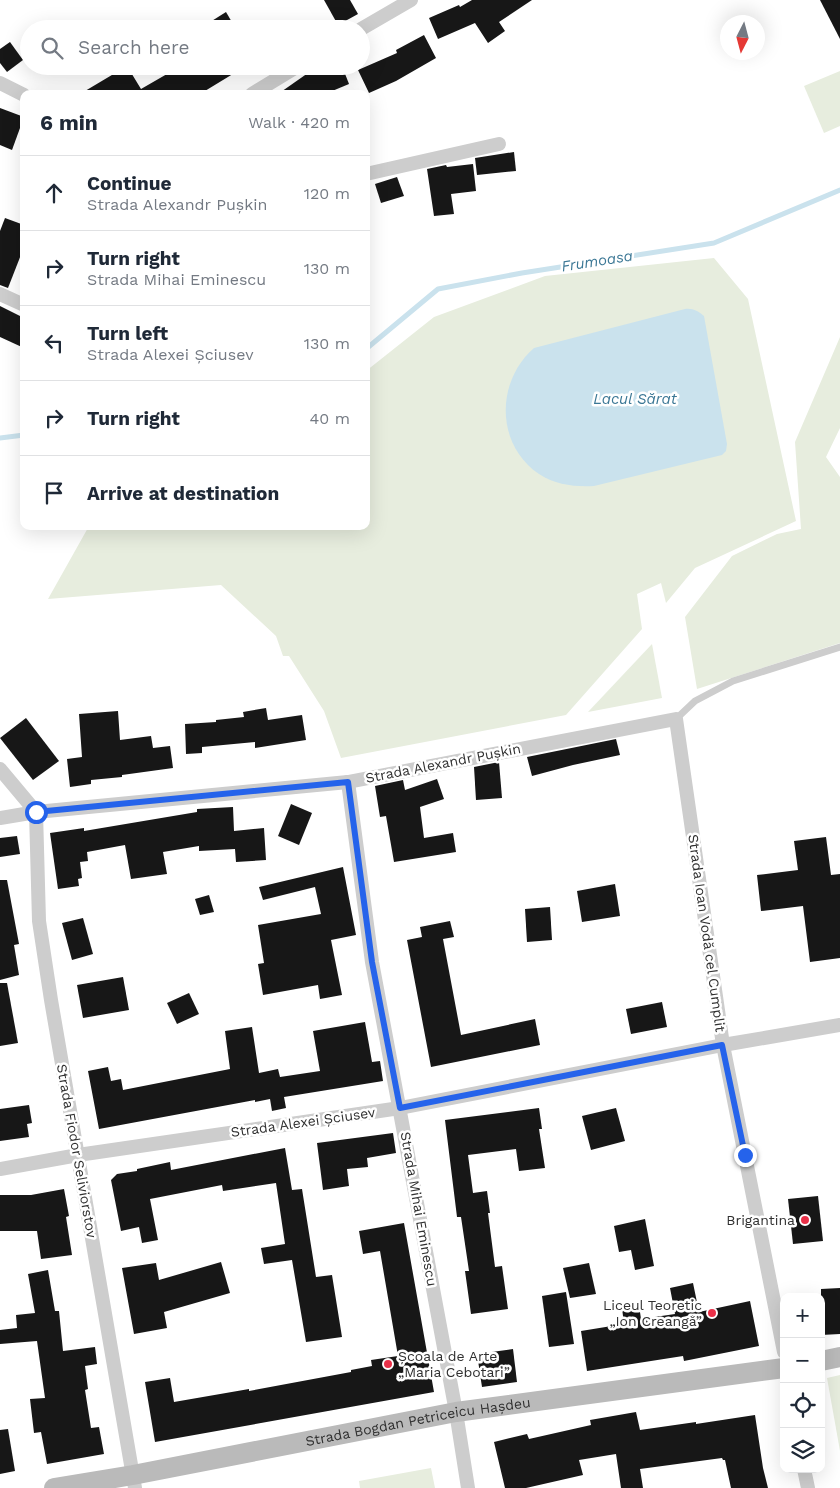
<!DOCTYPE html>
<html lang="en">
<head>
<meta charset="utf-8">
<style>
	:root { --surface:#fff; --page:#f6f6f7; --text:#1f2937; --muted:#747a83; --line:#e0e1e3 }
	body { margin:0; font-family:"Work Sans",sans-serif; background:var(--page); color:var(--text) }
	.controls { position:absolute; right:15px; bottom:15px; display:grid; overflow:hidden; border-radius:10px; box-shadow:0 5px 20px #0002 }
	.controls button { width:45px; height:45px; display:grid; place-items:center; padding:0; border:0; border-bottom:1px solid var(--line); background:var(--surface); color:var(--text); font:25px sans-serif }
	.compass { position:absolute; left:720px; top:15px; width:45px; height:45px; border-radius:50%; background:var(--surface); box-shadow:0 5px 20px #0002; rotate:186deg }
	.stop { position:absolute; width:15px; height:15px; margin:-11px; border:4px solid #2563eb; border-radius:50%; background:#fff }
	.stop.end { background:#2563eb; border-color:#fff; box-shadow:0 1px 5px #0008 }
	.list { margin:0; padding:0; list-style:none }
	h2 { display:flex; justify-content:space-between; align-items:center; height:65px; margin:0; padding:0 20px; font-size:21px }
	h2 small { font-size:16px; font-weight:400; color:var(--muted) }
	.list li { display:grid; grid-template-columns:32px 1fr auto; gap:15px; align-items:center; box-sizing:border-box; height:75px; padding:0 20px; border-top:1px solid var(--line) }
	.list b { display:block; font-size:19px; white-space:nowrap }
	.list p { margin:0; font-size:16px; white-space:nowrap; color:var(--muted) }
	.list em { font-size:16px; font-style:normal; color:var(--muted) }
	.icon { flex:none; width:28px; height:28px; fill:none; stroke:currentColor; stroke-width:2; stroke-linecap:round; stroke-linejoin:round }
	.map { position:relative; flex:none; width:840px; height:1488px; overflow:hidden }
	.search { position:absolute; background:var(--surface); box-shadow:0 5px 20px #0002; left:20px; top:20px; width:350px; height:55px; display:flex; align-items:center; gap:12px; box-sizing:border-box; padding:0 18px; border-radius:28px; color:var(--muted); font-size:19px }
	.panel { position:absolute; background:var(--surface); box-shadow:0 5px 20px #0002; left:20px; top:90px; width:350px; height:440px; border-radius:10px }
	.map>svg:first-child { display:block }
</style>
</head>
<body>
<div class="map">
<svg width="840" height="1488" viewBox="0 0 840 1488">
	<rect width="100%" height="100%" fill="#fff"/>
	<g fill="#e7edde">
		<path d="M840 71V126L824 133 804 86Z"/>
		<path d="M714 258 748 299 796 521 695 568 666 603 661 583 637 594 642 629 566 715 341 758 324 711 289 656H283L276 636 221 585 48 599 89 526H366V371L434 317 545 276Z"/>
		<path d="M840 337V428L826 457 840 477V643L697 689 685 617 732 556 777 534 801 529 795 442Z"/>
		<path d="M652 644 662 698 588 712Z"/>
		<path d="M840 1375V1451L827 1378Z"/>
		<path d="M431 1468 435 1488H360L359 1481Z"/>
	</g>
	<path fill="#cae2ed" d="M685 309C693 308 698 311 704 316L727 444 726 451 722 455 594 486C575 487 556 485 539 474 495 444 496 381 534 348Z"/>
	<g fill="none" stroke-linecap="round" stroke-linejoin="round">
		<g stroke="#cae2ed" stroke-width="5">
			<path d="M366 349 438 289 522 273 714 243 840 190"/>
			<path d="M0 438 24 435"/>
		</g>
	</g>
	<g fill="#171717">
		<path d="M324 0H350L358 14 338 25Z"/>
		<path d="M472 0H532L499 22 505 31 488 43 475 23 438 39 429 18 459 5 460 7Z"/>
		<path d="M820 0H840V39Z"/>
		<path d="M226 12 236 29H199Z"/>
		<path d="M424 35 436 58 396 81 369 93 358 70 397 53 396 50Z"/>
		<path d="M10 42 23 60 7 72 0 63V49Z"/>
		<path d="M127 66 141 89 167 74 162 66H246L200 94H80Z"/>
		<path d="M324 66H342L349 84 325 94H278L308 73Z"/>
		<path d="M0 108 24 117 12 150 0 145Z"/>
		<path d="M514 152 516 171 477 175 475 158Z"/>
		<path d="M473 164 476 191 451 194 454 214 434 216 427 169 446 165 447 167Z"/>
		<path d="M397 177 404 196 381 203 375 184Z"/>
		<path d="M5 218 24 225V247L8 288 0 285V231Z"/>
		<path d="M0 306 24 318V348L0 337Z"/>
		<path d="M266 708 268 720 302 715 306 740 255 748V742L202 747V753L186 754 185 724 216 722V720L244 717 243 712Z"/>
		<path d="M118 711 120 740 151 736 153 748 170 746 173 768 122 775V777L91 780V784L70 787 67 759 82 757 79 714Z"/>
		<path d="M26 718 59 761 33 780 0 738Z"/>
		<path d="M616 739 620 755 573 765 532 776 527 757Z"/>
		<path d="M499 762 502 798 476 800 474 767Z"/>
		<path d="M437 779 444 799 420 807 424 838 453 833 456 852 394 862 386 816 380 817 375 786 403 780 405 790Z"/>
		<path d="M291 804 312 813 299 845 278 836Z"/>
		<path d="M233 807 234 831 264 828 266 860 236 862 235 849 199 851V846L163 852 167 874 131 879 125 845 87 852 88 861 80 862 82 878 78 879 79 886 58 889 50 833 84 828V831L197 812V809Z"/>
		<path d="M17 836 20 854 0 857V838Z"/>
		<path d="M826 837 831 875 840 874V958L810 962 803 906 761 911 757 875 798 870 794 841Z"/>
		<path d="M343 867 356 935 331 940 342 995 320 999 318 985 263 995 258 964 264 963 258 925 321 914 315 887 263 900 259 887Z"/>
		<path d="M0 880H7L19 944 14 945 19 975 0 980Z"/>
		<path d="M615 884 620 916 582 922 577 891Z"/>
		<path d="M209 895 214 912 200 915 195 899Z"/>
		<path d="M550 907 552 940 527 942 525 909Z"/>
		<path d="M83 918 93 954 72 960 62 923Z"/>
		<path d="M450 921 454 937 443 939 461 1035 535 1019 540 1045 431 1067 407 940 422 937 420 927Z"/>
		<path d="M123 977 129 1010 83 1018 77 985Z"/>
		<path d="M0 983H7L18 1043 0 1046Z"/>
		<path d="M189 993 199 1014 177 1024 167 1003Z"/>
		<path d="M662 1002 667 1027 631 1034 626 1009Z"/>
		<path d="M365 1022 372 1062 380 1061 383 1081 284 1097 286 1108 272 1111 270 1099 255 1102V1100L99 1129 88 1071 108 1067 111 1081 121 1079 123 1090 230 1069 225 1031 252 1027 259 1073 278 1069 280 1077 320 1071 313 1031Z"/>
		<path d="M29 1105 32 1123 27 1124 29 1137 0 1141V1109Z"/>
		<path d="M539 1108 542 1129H539L545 1168 519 1171 516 1149 468 1155 473 1193 487 1191 490 1213H488L495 1267 502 1266 508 1309 471 1314 465 1271H469L461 1217H457L445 1120Z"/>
		<path d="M616 1108 625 1141 591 1150 582 1116Z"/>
		<path d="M393 1133 396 1153 367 1158 368 1167 347 1169 349 1186 323 1190 317 1143Z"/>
		<path d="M285 1148 292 1190 302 1189 316 1277 332 1275 342 1337 306 1342 292 1260 264 1264 261 1248 285 1244 276 1183 223 1191 222 1185 150 1199 158 1240 142 1243 139 1227 121 1231 111 1180 117 1174 137 1171V1169L170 1162 171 1170Z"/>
		<path d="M64 1189 69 1216 66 1217 72 1255 41 1259 37 1231H0V1195H31Z"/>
		<path d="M818 1196 823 1241 793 1244 788 1199Z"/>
		<path d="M645 1219 654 1266 635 1270 631 1250 619 1252 614 1226Z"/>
		<path d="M404 1223 434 1392 155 1442 145 1382 170 1378 174 1402 249 1389V1391L351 1372V1370L372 1366 371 1360 398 1356 380 1251 363 1254 359 1231Z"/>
		<path d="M221 1262 230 1293 164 1312 167 1328 134 1334 122 1268 156 1263 159 1280Z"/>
		<path d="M589 1263 596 1294 570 1298 563 1268Z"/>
		<path d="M48 1270 55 1311H59L63 1351 95 1347 97 1364 85 1366 88 1389 85 1390 91 1428 99 1427 104 1454 47 1464 41 1432 34 1433 30 1399 45 1398 37 1341 0 1344V1330L17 1328 16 1315 35 1313 28 1274Z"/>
		<path d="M693 1283 699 1312 750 1301 759 1346 684 1361 683 1356 587 1371 581 1331 624 1324 622 1308 639 1305 641 1319 675 1314 670 1288Z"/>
		<path d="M840 1288V1334L821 1335V1289Z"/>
		<path d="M566 1292 574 1344 549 1347 542 1296Z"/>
		<path d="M513 1349 517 1382 482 1387 477 1354Z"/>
		<path d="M636 1412 640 1430 696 1422V1424L755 1415 763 1468 768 1488H731L725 1460H723L722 1458 640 1469 643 1488H621L616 1454 579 1460 583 1475 526 1488H505L494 1442 527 1434 529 1439 591 1425 590 1420Z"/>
		<path d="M8 1429 15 1471 0 1474V1430Z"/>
	</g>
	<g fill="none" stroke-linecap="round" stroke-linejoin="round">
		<path stroke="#cdcdcd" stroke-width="7" d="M676 719 695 701 733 681 840 647"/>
		<g stroke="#cdcdcd" stroke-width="14">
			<path d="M361 29 411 0"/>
			<path d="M0 83 24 95"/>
			<path d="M252 94 298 66"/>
			<path d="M366 174 499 144"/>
			<path d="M0 294 24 305"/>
			<path d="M0 769 36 812 39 921 51 1000 135 1488"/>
			<path d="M348 782 372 962 456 1412 468 1488"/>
			<path d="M0 818 36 812 348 782 676 719 723 1045 784 1352"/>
			<path d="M0 1169 78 1155 400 1108 723 1045 840 1025"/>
			<path d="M804 1469 808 1488"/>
		</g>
		<g stroke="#bababa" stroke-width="20">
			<path d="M821 1361 840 1357"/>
			<path id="s1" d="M54 1488 133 1475 456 1412 784 1368"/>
		</g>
	</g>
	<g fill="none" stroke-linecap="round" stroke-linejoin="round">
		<path stroke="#2563eb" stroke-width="6" d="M36 812 348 782 372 962 400 1108 722 1045 745 1155"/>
	</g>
	<g fill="#e93048" stroke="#fff" stroke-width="2">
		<circle cx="805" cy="1220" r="5"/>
		<circle cx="712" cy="1313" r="5"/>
		<circle cx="388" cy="1364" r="5"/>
	</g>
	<g text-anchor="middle" stroke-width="5" stroke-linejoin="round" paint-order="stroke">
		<g font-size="14" fill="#303030" stroke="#fff">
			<text transform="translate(443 763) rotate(-11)" y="5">Strada Alexandr Pușkin</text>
			<text transform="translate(707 933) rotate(82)" y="5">Strada Ioan Vodă cel Cumplit</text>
			<text transform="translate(303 1122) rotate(-8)" y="5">Strada Alexei Șciusev</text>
			<text transform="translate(77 1151) rotate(80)" y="5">Strada Fiodor Seliviorstov</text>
			<text transform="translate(419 1209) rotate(80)" y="5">Strada Mihai Eminescu</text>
			<text dy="5" stroke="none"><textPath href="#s1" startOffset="370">Strada Bogdan Petriceicu Hașdeu</textPath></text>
		</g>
		<g font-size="14" fill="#303030" stroke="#fff" text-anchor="end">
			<text x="795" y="1225">Brigantina</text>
			<text x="702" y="1310">Liceul Teoretic<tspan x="702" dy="16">„Ion Creangă”</tspan></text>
			<text x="398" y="1361" text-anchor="start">Școala de Arte<tspan x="398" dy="16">„Maria Cebotari”</tspan></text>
		</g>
		<g font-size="15" font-style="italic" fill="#3b7795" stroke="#fff">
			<text transform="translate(597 261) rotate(-9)" y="5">Frumoasa</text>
			<text x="635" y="404">Lacul Sărat</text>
		</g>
	</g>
</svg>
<div class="controls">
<button>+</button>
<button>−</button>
<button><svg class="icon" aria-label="locate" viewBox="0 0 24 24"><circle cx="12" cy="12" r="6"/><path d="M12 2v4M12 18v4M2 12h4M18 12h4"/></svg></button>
<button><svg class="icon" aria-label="layers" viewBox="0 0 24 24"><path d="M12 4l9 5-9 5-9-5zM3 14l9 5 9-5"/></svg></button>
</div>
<svg class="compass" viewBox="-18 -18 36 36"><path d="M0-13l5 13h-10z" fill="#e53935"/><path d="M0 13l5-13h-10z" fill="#747a83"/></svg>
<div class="stop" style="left:36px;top:812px"></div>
<div class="stop end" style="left:745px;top:1155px"></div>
<div class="search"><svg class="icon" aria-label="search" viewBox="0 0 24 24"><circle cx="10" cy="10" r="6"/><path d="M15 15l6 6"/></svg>Search here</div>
<section class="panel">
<h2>6 min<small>Walk · 420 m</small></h2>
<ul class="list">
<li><svg class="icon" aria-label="ahead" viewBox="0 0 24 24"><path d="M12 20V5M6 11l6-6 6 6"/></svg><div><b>Continue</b><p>Strada Alexandr Pușkin</p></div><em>120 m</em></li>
<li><svg class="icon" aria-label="right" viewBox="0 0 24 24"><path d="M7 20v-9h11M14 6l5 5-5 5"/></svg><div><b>Turn right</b><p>Strada Mihai Eminescu</p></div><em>130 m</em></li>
<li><svg class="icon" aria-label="left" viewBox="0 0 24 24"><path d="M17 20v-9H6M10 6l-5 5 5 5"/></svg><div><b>Turn left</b><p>Strada Alexei Șciusev</p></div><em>130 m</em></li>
<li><svg class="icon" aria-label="right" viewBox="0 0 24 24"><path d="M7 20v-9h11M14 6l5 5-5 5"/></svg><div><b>Turn right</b></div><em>40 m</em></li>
<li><svg class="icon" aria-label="arrive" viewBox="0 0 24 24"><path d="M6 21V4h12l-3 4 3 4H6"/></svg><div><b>Arrive at destination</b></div></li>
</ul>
</section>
</div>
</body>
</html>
